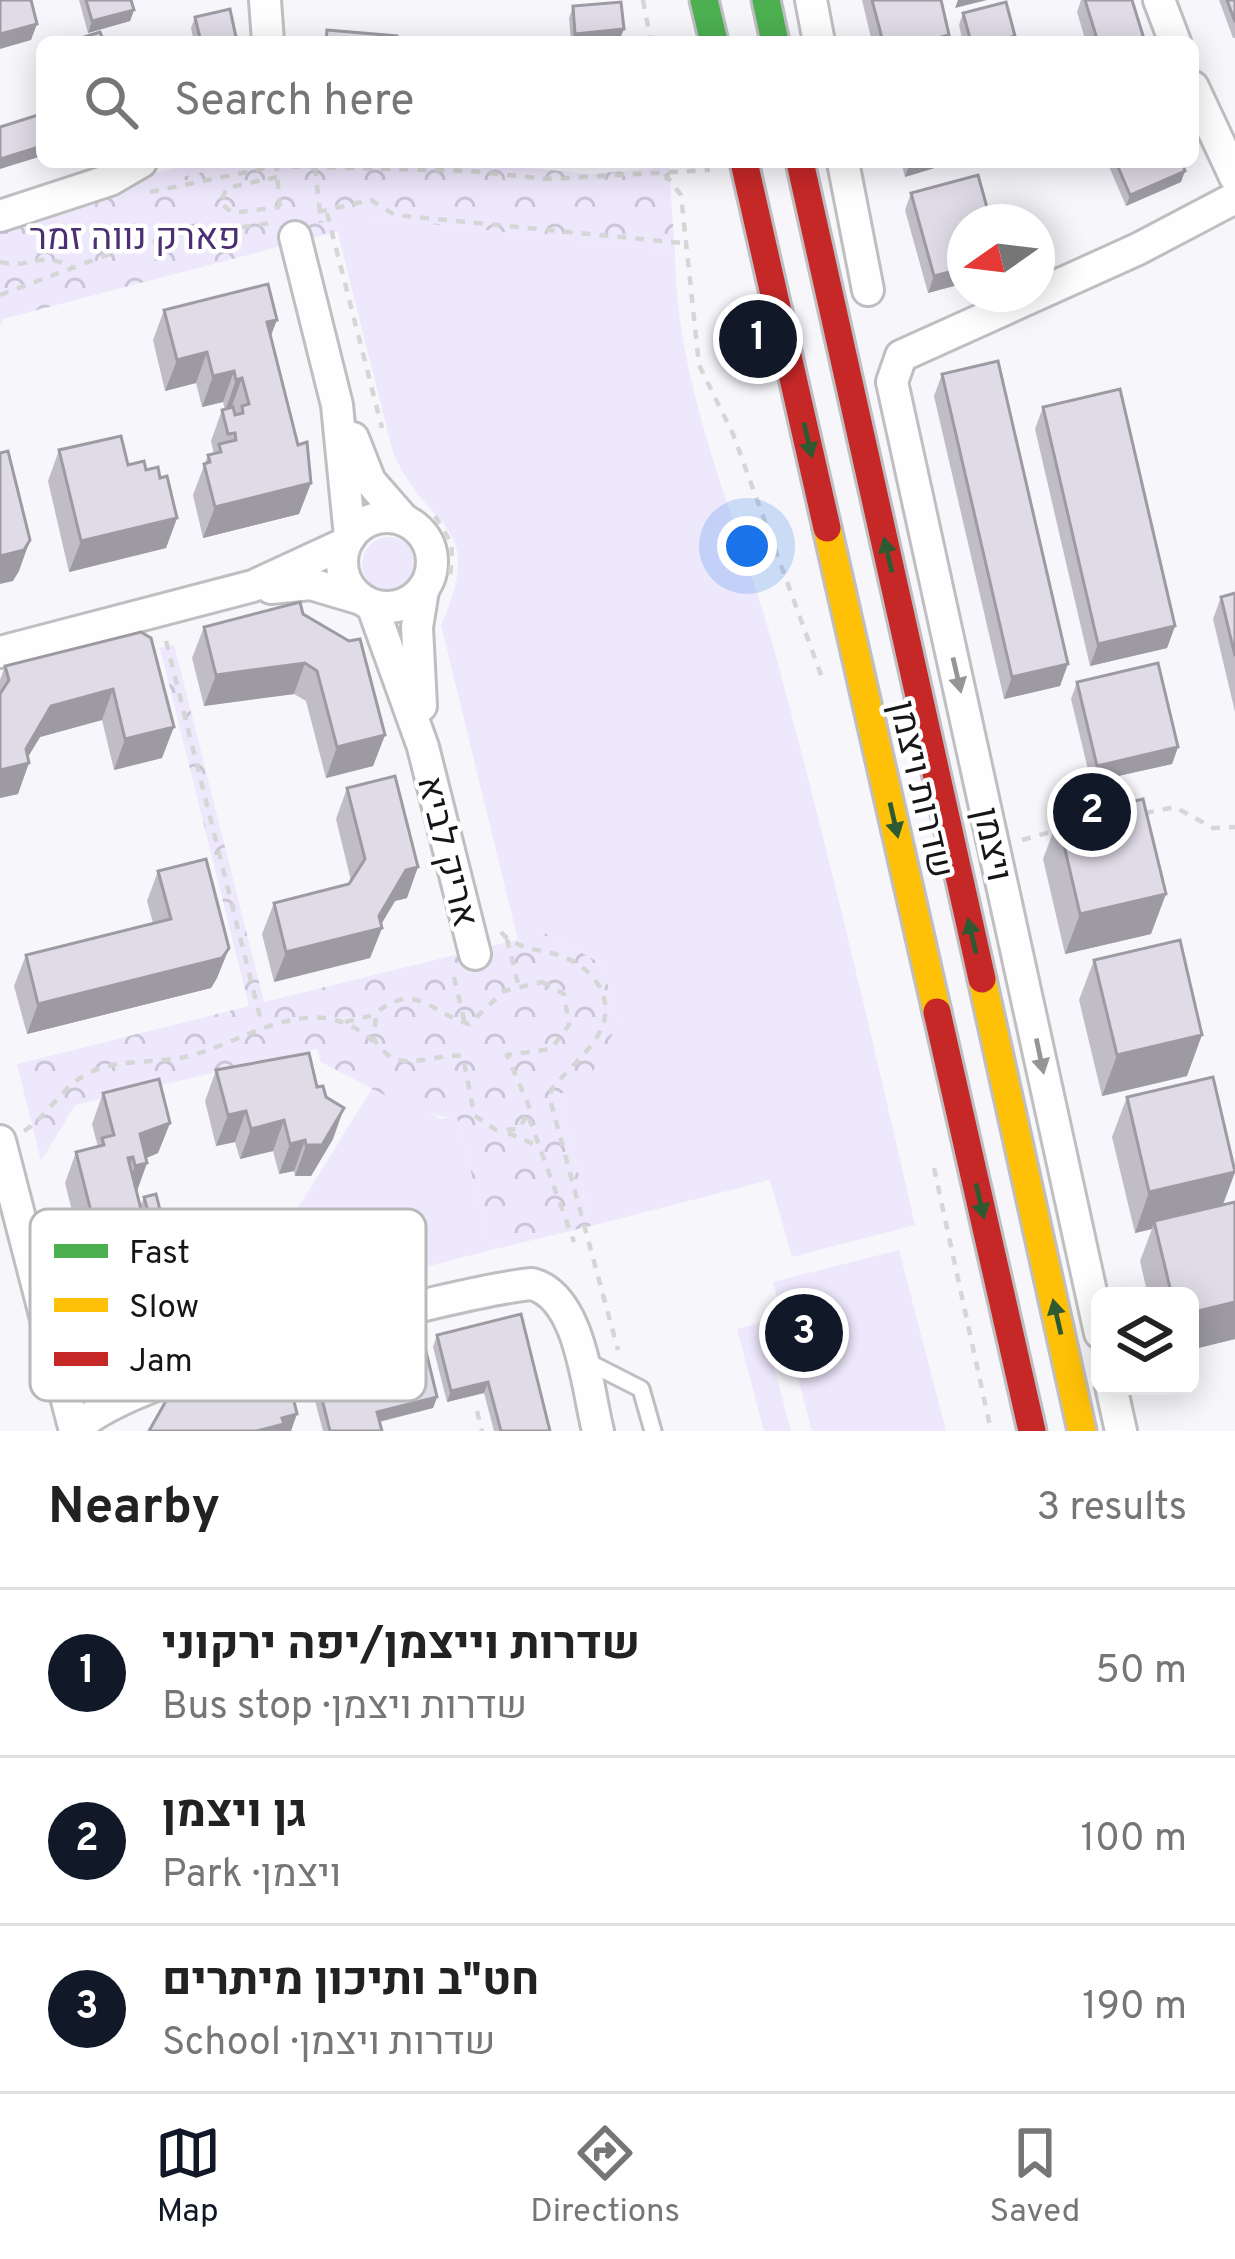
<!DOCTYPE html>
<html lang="en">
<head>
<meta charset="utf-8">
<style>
	:root { --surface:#fff; --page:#f6f6f6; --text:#222; --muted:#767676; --line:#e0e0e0; --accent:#111827 }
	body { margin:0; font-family:Overpass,Heebo,sans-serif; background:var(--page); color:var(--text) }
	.controls { position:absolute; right:36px; bottom:36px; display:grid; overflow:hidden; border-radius:18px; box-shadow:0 6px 30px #0003 }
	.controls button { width:108px; height:108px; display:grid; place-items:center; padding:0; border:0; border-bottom:3px solid var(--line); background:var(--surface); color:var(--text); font:60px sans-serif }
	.compass { position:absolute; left:947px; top:204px; width:108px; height:108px; border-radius:50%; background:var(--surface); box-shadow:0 6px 30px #0003; rotate:256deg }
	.you { position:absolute; left:747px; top:546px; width:42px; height:42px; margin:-30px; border:9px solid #fff; border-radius:50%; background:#1a73e8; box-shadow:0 0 0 18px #1a73e833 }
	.badge { display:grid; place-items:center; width:78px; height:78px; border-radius:50%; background:var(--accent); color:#fff; font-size:39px; font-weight:700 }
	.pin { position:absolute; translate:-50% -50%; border:6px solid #fff; box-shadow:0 3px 12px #0006 }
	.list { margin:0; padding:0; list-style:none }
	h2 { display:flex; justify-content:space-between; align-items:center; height:156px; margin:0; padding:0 48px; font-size:51px }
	h2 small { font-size:39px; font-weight:400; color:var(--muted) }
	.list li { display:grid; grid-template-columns:78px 1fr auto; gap:36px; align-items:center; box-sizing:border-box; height:168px; padding:0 48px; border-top:3px solid var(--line) }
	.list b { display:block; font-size:45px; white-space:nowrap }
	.list p { margin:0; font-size:39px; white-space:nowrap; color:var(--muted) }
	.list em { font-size:39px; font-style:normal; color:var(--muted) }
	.icon { flex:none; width:66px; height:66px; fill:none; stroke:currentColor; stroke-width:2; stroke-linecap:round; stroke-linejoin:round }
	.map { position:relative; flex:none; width:1235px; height:1431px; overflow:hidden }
	.search { position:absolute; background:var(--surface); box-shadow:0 6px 30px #0003; left:36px; right:36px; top:36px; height:132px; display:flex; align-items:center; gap:30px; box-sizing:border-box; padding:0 42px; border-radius:18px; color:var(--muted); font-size:45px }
	.sheet { height:660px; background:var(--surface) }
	nav { display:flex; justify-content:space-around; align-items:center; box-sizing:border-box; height:168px; border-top:3px solid var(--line); background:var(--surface); font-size:33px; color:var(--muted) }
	nav a { display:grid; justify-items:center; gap:6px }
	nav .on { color:var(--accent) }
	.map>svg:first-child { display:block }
</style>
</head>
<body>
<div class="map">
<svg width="1235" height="1431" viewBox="0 0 1235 1431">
	<defs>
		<pattern id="park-crowns" width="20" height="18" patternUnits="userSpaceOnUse" patternTransform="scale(3)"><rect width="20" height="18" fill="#eee8fc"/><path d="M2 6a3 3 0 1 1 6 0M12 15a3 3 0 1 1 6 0" fill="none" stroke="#cbc6d7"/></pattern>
	</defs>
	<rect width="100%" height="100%" fill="#f7f6fb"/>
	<g fill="#eee8fc">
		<path d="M201 162H247L128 190 127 183 152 165 155 173Z"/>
		<path d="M385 219 675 251C675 388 738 519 774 649 826 840 871 1032 915 1225L792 1257 770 1180 591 1226 559 1093 618 1024 602 964 545 933 518 940 441 625C488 519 427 533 393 452L337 230Z"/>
		<circle cx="389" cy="564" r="27"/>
		<path d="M373 1087 441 1119 457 1116 491 1250 302 1299 283 1232Z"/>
		<path d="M899 1250 946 1431H812L773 1282Z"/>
		<path d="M762 1322 791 1431H764L737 1329Z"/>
	</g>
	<g fill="url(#park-crowns)">
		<path d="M247 162 478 163 591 174 669 167 675 251 385 219 3 319 0 326V233L126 190Z"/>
		<path d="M174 644 264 1002 545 933 602 964 618 1024 585 1086 559 1094 591 1226 491 1250 457 1117C424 1122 353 1077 321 1062L317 1049 75 1105 41 1161 17 1064 249 1006 160 648Z"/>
	</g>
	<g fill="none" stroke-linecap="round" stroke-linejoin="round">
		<g stroke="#bfbec1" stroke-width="21">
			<path id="lane" d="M586 1361 641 1389 653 1431"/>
		</g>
		<g stroke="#bfbec1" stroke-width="36">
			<g id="street">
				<path d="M265 0 268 42"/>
				<path d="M811 0 819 42"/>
				<path d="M1159 0 1175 42"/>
				<path d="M1193 87 1235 177"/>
				<path d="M843 162 868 290"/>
				<path d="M0 216 110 180 141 162"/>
				<path d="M295 237 337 405 350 537"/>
				<path d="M353 438 370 481 404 520"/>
				<circle cx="387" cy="562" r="45"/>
				<path d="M271 588 311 584 358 598"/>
				<path d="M372 605 423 747 475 954"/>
				<path d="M0 652 253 586 346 543"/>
				<path d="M421 706 417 627 423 590"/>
				<path d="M0 1141 75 1431"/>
				<path d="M1100 1333 892 382 901 356 1138 249 1235 198"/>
				<path d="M57 1362 81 1373 175 1367"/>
				<path d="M1111 1386 1121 1431"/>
				<path d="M77 1431C99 1382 467 1289 532 1284 581 1297 587 1388 598 1431"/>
			</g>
		</g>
		<g stroke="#bfbec1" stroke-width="33">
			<g id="fast">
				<path d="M704 0 714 42"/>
				<path d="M766 0 775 42"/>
			</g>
		</g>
		<g stroke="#bfbec1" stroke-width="33">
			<g id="slow">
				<path d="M827 528 937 1012"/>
				<path d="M982 979 1082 1431"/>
			</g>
		</g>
		<g stroke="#bfbec1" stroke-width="33">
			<g id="jam">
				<path d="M744 162 827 528"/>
				<path d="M800 162 982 979"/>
				<path d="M937 1012 1032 1431"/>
			</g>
		</g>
		<g stroke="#d6d6d7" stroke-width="4.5" stroke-dasharray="9 9" stroke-linecap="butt">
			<path d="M643 0 651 42"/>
			<path d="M276 162 280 209"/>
			<path d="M315 167 321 223"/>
			<path d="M665 174 681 195 699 365 733 434 824 683"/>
			<path d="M277 177 227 188 220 203 233 213 280 207"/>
			<path d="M150 192 276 166 470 171 546 179 710 170"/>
			<path d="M318 212 371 200 395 215 682 243"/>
			<path d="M327 213 382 428"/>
			<path d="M0 262C29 270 39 250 72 267"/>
			<path d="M0 295 115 252 172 237 271 223"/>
			<path d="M435 516 452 544 450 583"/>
			<path d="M166 641 262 1025"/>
			<path d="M1145 813 1175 807 1213 828 1235 827"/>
			<path d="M1022 840 1057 830"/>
			<path d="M501 932C516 950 541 949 562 956 577 962 591 972 599 986 623 1030 575 1059 551 1090V1103L618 1350"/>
			<path d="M507 939 518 984"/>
			<path d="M454 977 465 1024"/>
			<path d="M542 982 564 994 569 1025 551 1049 507 1055 530 1109 519 1129 496 1130 474 1115 463 1056C427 1053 397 1078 374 1039L376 1013C416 980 432 1014 469 1024L504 991Z"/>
			<path d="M345 1022 374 1015"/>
			<path d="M529 1118 574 1242"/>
			<path d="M24 1131C48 1116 60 1089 85 1075 114 1058 152 1064 185 1057 249 1042 313 985 375 1043"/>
			<path d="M508 1133 536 1145"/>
			<path d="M934 1168 991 1431"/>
			<path d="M477 1411 482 1431"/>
		</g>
		<use href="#lane" stroke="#fefefe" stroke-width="15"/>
		<use href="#street" stroke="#fefefe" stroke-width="30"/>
		<use href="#fast" stroke="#4caf50" stroke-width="27"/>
		<use href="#slow" stroke="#ffc107" stroke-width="27"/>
		<use href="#jam" stroke="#c62828" stroke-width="27"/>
	</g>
	<g fill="#c1bdc7">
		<path d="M79 0H131L134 10 130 21 88 33Z"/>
		<path d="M862 0H941L947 42H872Z"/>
		<path d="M1081 0H1132L1145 42H1086L1077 12Z"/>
		<path d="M1219 0H1235V38H1233Z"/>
		<path d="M573 6 624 29 619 41 571 42 569 18Z"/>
		<path d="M963 13 1015 36 1013 42H963L959 25Z"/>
		<path d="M195 17 237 42H194L191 28Z"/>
		<path d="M901 162H954L905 177Z"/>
		<path d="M1107 162H1182L1181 182 1126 206Z"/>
		<path d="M911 193 965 222V283L928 293 905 210Z"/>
		<path d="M164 310 271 336 298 445 311 483 299 514 203 538 193 495 208 455 214 454 211 441 222 410H225L223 402 202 407 196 383 165 391 153 340Z"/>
		<path d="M942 374 1060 686 1004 699 934 396Z"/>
		<path d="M1043 407 1175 626 1167 648 1090 666 1035 429Z"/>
		<path d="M59 450 146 470 160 478 177 518 166 548 69 572 48 481Z"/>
		<path d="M1235 593V712L1213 619 1221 597Z"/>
		<path d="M303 614 385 735 373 766 326 778 306 701 294 694 204 706 192 658 204 627Z"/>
		<path d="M141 632 162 758 114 770 102 720 40 737 28 757 18 794 0 798V680L5 666Z"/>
		<path d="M1077 682 1178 747 1172 764 1091 782 1071 699Z"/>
		<path d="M347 788 407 898 395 901 381 924 382 928 370 958 274 982 262 934 274 903 349 884 351 881 336 819Z"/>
		<path d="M1058 819 1151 934 1065 954 1043 859Z"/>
		<path d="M158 871 229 948 217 978 211 988 27 1034 14 986 26 955 153 923 147 901Z"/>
		<path d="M1094 960 1187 1076 1102 1096 1079 1000Z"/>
		<path d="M216 1070 317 1087 333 1139 311 1176H295L294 1171 279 1174 273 1151 240 1159 235 1142 216 1146 205 1101Z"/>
		<path d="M103 1093 170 1123 158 1153 146 1158 147 1163 136 1192 140 1207 144 1197 156 1194 165 1309 109 1323 105 1308 97 1310 65 1183 76 1152 98 1147 92 1124Z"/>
		<path d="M1127 1097 1235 1172 1223 1205 1235 1202V1339L1190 1350V1296H1148L1140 1261 1152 1229 1135 1233 1112 1137Z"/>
		<path d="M437 1335 550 1431H494L484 1393 447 1402 433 1347Z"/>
		<path d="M315 1371 437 1397 433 1408 380 1422 382 1431H323L310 1382Z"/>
	</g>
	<g fill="#9d9aa2">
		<path d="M958 0H987L955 8Z"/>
		<path d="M134 10 130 21 88 33 92 21Z"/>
		<path d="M37 24 31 40 0 49V34Z"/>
		<path d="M624 29 619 41 572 42 575 34Z"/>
		<path d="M949 35 947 42H922Z"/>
		<path d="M42 146V156L0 169V159Z"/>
		<path d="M922 162H954L905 177 909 166Z"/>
		<path d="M1185 171 1181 182 1126 206 1130 195Z"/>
		<path d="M965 268V283L928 293 934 276Z"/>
		<path d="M277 320 265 351 267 322Z"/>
		<path d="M207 352 196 383 165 391 177 360Z"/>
		<path d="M234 371 223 402 202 407 213 376Z"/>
		<path d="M242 378 231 409 225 411 236 380Z"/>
		<path d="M311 483 299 514 203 538 215 507Z"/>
		<path d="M177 518 166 548 69 572 81 541Z"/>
		<path d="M30 540 19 571 13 581 0 584V556Z"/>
		<path d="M1175 626 1167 648 1090 666 1098 644Z"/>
		<path d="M305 663 294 694 204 706 216 675Z"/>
		<path d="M1068 664 1060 686 1004 699 1012 677Z"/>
		<path d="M113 689 102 720 40 737 23 765 29 763 18 794 0 798V770L26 749 51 706Z"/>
		<path d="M174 727 162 758 114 770 125 739Z"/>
		<path d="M385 735 373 766 326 778 337 747Z"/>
		<path d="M1178 747 1172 764 1091 782 1097 766Z"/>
		<path d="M418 867 407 898 395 901 379 928H382L370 958 274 982 286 952 379 916 406 870Z"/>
		<path d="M1166 894 1151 934 1065 954 1080 914Z"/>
		<path d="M229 948 217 978 211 988 27 1034 38 1004Z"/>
		<path d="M1202 1035 1187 1076 1102 1096 1117 1055Z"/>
		<path d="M344 1108 333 1139 311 1176H295L306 1145Z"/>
		<path d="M246 1111 235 1142 216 1146 228 1115Z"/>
		<path d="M284 1120 273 1151 240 1159 251 1129Z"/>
		<path d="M170 1123 158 1153 135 1163 133 1157 122 1188 128 1158 140 1134Z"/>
		<path d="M305 1140 294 1171 279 1174 290 1144Z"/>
		<path d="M147 1163 136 1194 124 1197 135 1166Z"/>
		<path d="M1235 1172 1220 1212 1154 1221 1152 1229 1135 1233 1149 1192Z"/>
		<path d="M117 1277 105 1308 97 1310 108 1279Z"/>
		<path d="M177 1278 165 1309 109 1323 120 1292Z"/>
		<path d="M1235 1302V1339L1190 1350V1313Z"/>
		<path d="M488 1382 484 1393 447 1402 451 1391Z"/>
		<path d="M437 1397 433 1408 373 1423 377 1412Z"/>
		<path d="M297 1414 291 1431H257L282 1418Z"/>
	</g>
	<g fill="#e0dce7" stroke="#9d9aa2" stroke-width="3">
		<path d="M0 0H31L37 24 0 34Z"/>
		<path d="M86 0H131L134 10 92 21Z"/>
		<path d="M872 0H941L949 35 922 42H883Z"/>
		<path d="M1085 0H1132L1145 42H1098Z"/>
		<path d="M1227 0H1235V22Z"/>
		<path d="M621 2 624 29 575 34 573 6Z"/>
		<path d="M1006 2 1015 36 992 42H971L963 13Z"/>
		<path d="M230 9 237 42H201L195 17Z"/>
		<path d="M327 30 397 36V42H326Z"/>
		<path d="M100 32 104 42H68Z"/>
		<path d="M41 114 42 146 0 159V127Z"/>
		<path d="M1116 162H1182L1185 171 1130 195Z"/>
		<path d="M978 175 991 222H965V268L934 276 911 193Z"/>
		<path d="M268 284 277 320 267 322 298 445 307 442 311 483 215 507 204 464 210 462 208 455 221 452 219 444 236 440 235 433 228 434 222 410 233 407 235 415 243 413 242 406 249 404 242 378 236 380 234 371 213 376 207 352 177 360 164 310Z"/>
		<path d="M998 361 1068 664 1012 677 942 374Z"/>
		<path d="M1120 389 1175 626 1098 644 1043 407Z"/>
		<path d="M121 436 128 465 144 461 146 470 158 467 160 478 167 476 177 518 81 541 59 450Z"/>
		<path d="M8 451 30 540 24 550 0 556V453Z"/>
		<path d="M1235 593V656L1221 597Z"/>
		<path d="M300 602 303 614 325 627 349 641 360 639 385 735 337 747 317 671 305 663 216 675 204 627Z"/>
		<path d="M141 632 151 638 174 727 125 739 113 689 51 706 26 749 29 763 0 770V694L9 680 5 666Z"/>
		<path d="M1158 663 1178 747 1097 766 1077 682Z"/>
		<path d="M395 776 418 867 406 870 379 916 382 928 286 952 274 903 349 884 365 859 347 788Z"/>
		<path d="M1143 799 1166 894 1080 914 1058 819Z"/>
		<path d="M206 859 229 948 222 958 38 1004 26 955 171 919 158 871Z"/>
		<path d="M1180 940 1202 1035 1117 1055 1094 960Z"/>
		<path d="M309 1053 317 1087 323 1086 326 1097 344 1108 322 1145H306L305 1140 290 1144 284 1120 251 1129 246 1111 228 1115 216 1070Z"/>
		<path d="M1213 1077 1235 1172 1149 1192 1127 1097Z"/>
		<path d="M159 1079 170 1123 140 1134 147 1163 135 1166 133 1157 128 1158 143 1217 149 1215 144 1197 156 1194 177 1278 120 1292 117 1277 108 1279 76 1152 104 1145 102 1138 114 1135 103 1093Z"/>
		<path d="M1235 1202V1302L1190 1313V1296H1172L1154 1221Z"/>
		<path d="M521 1314 550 1431H501L488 1382 451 1391 437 1335Z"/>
		<path d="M424 1343 437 1397 377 1412 382 1431H330L315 1371Z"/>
		<path d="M285 1363 297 1414 282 1418 284 1424 257 1431H149L171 1392Z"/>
	</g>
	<defs><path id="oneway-solid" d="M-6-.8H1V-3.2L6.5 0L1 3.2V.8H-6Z" transform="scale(3)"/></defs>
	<g fill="#2e5a31">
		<use href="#oneway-solid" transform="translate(808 440) rotate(77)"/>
		<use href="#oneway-solid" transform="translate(888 555) rotate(-103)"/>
		<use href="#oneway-solid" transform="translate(894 820) rotate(77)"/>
		<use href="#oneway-solid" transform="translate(972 936) rotate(-103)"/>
		<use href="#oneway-solid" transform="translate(980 1201) rotate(77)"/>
		<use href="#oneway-solid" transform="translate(1057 1317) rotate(-103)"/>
	</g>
	<g fill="#969596">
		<use href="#oneway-solid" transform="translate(957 675) rotate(77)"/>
		<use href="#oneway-solid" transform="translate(1040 1056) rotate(78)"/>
	</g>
	<g text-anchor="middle" stroke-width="9" stroke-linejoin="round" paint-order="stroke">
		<g font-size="36" fill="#4b2f72" stroke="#fff">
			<text x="135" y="249">פארק נווה זמר</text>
		</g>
		<g font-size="36" fill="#161518" stroke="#fff">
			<text transform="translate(923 789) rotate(77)" y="13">שדרות ויצמן</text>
			<text transform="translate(994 844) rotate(78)" y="13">ויצמן</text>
			<text transform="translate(449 851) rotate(76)" y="13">אריק לביא</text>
		</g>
	</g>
	<rect x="30" y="1209" width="396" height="192" rx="18" fill="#fff" stroke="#b9b9ba" stroke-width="3"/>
	<rect x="54" y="1244" width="54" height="14" fill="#4caf50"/>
	<rect x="54" y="1298" width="54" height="14" fill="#ffc107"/>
	<rect x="54" y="1352" width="54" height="14" fill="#c62828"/>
	<g font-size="33" fill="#161518">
		<text x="129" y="1263">Fast</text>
		<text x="129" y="1317">Slow</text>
		<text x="129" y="1371">Jam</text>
	</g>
</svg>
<div class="controls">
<button><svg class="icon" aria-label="layers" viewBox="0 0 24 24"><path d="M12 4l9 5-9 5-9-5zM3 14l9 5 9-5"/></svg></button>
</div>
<svg class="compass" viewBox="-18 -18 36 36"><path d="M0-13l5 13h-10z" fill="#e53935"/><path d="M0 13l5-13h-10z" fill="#767676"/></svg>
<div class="you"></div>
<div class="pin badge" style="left:758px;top:339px">1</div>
<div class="pin badge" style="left:1092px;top:812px">2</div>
<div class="pin badge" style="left:804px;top:1333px">3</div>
<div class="search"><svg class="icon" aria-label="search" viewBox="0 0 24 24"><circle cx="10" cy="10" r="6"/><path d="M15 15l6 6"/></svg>Search here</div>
</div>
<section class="sheet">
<h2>Nearby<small>3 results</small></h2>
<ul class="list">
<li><span class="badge">1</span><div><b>שדרות וייצמן/יפה ירקוני</b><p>Bus stop · שדרות ויצמן</p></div><em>50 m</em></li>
<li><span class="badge">2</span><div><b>גן ויצמן</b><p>Park · ויצמן</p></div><em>100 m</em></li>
<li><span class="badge">3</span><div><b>חט&quot;ב ותיכון מיתרים</b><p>School · שדרות ויצמן</p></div><em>190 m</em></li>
</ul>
</section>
<nav>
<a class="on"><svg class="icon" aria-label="map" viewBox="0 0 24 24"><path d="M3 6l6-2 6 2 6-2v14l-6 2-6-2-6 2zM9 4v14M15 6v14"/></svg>Map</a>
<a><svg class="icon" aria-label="directions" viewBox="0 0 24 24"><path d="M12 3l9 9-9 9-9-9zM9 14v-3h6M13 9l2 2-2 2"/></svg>Directions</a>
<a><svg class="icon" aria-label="saved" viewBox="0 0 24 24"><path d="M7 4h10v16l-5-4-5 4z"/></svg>Saved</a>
</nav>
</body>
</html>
